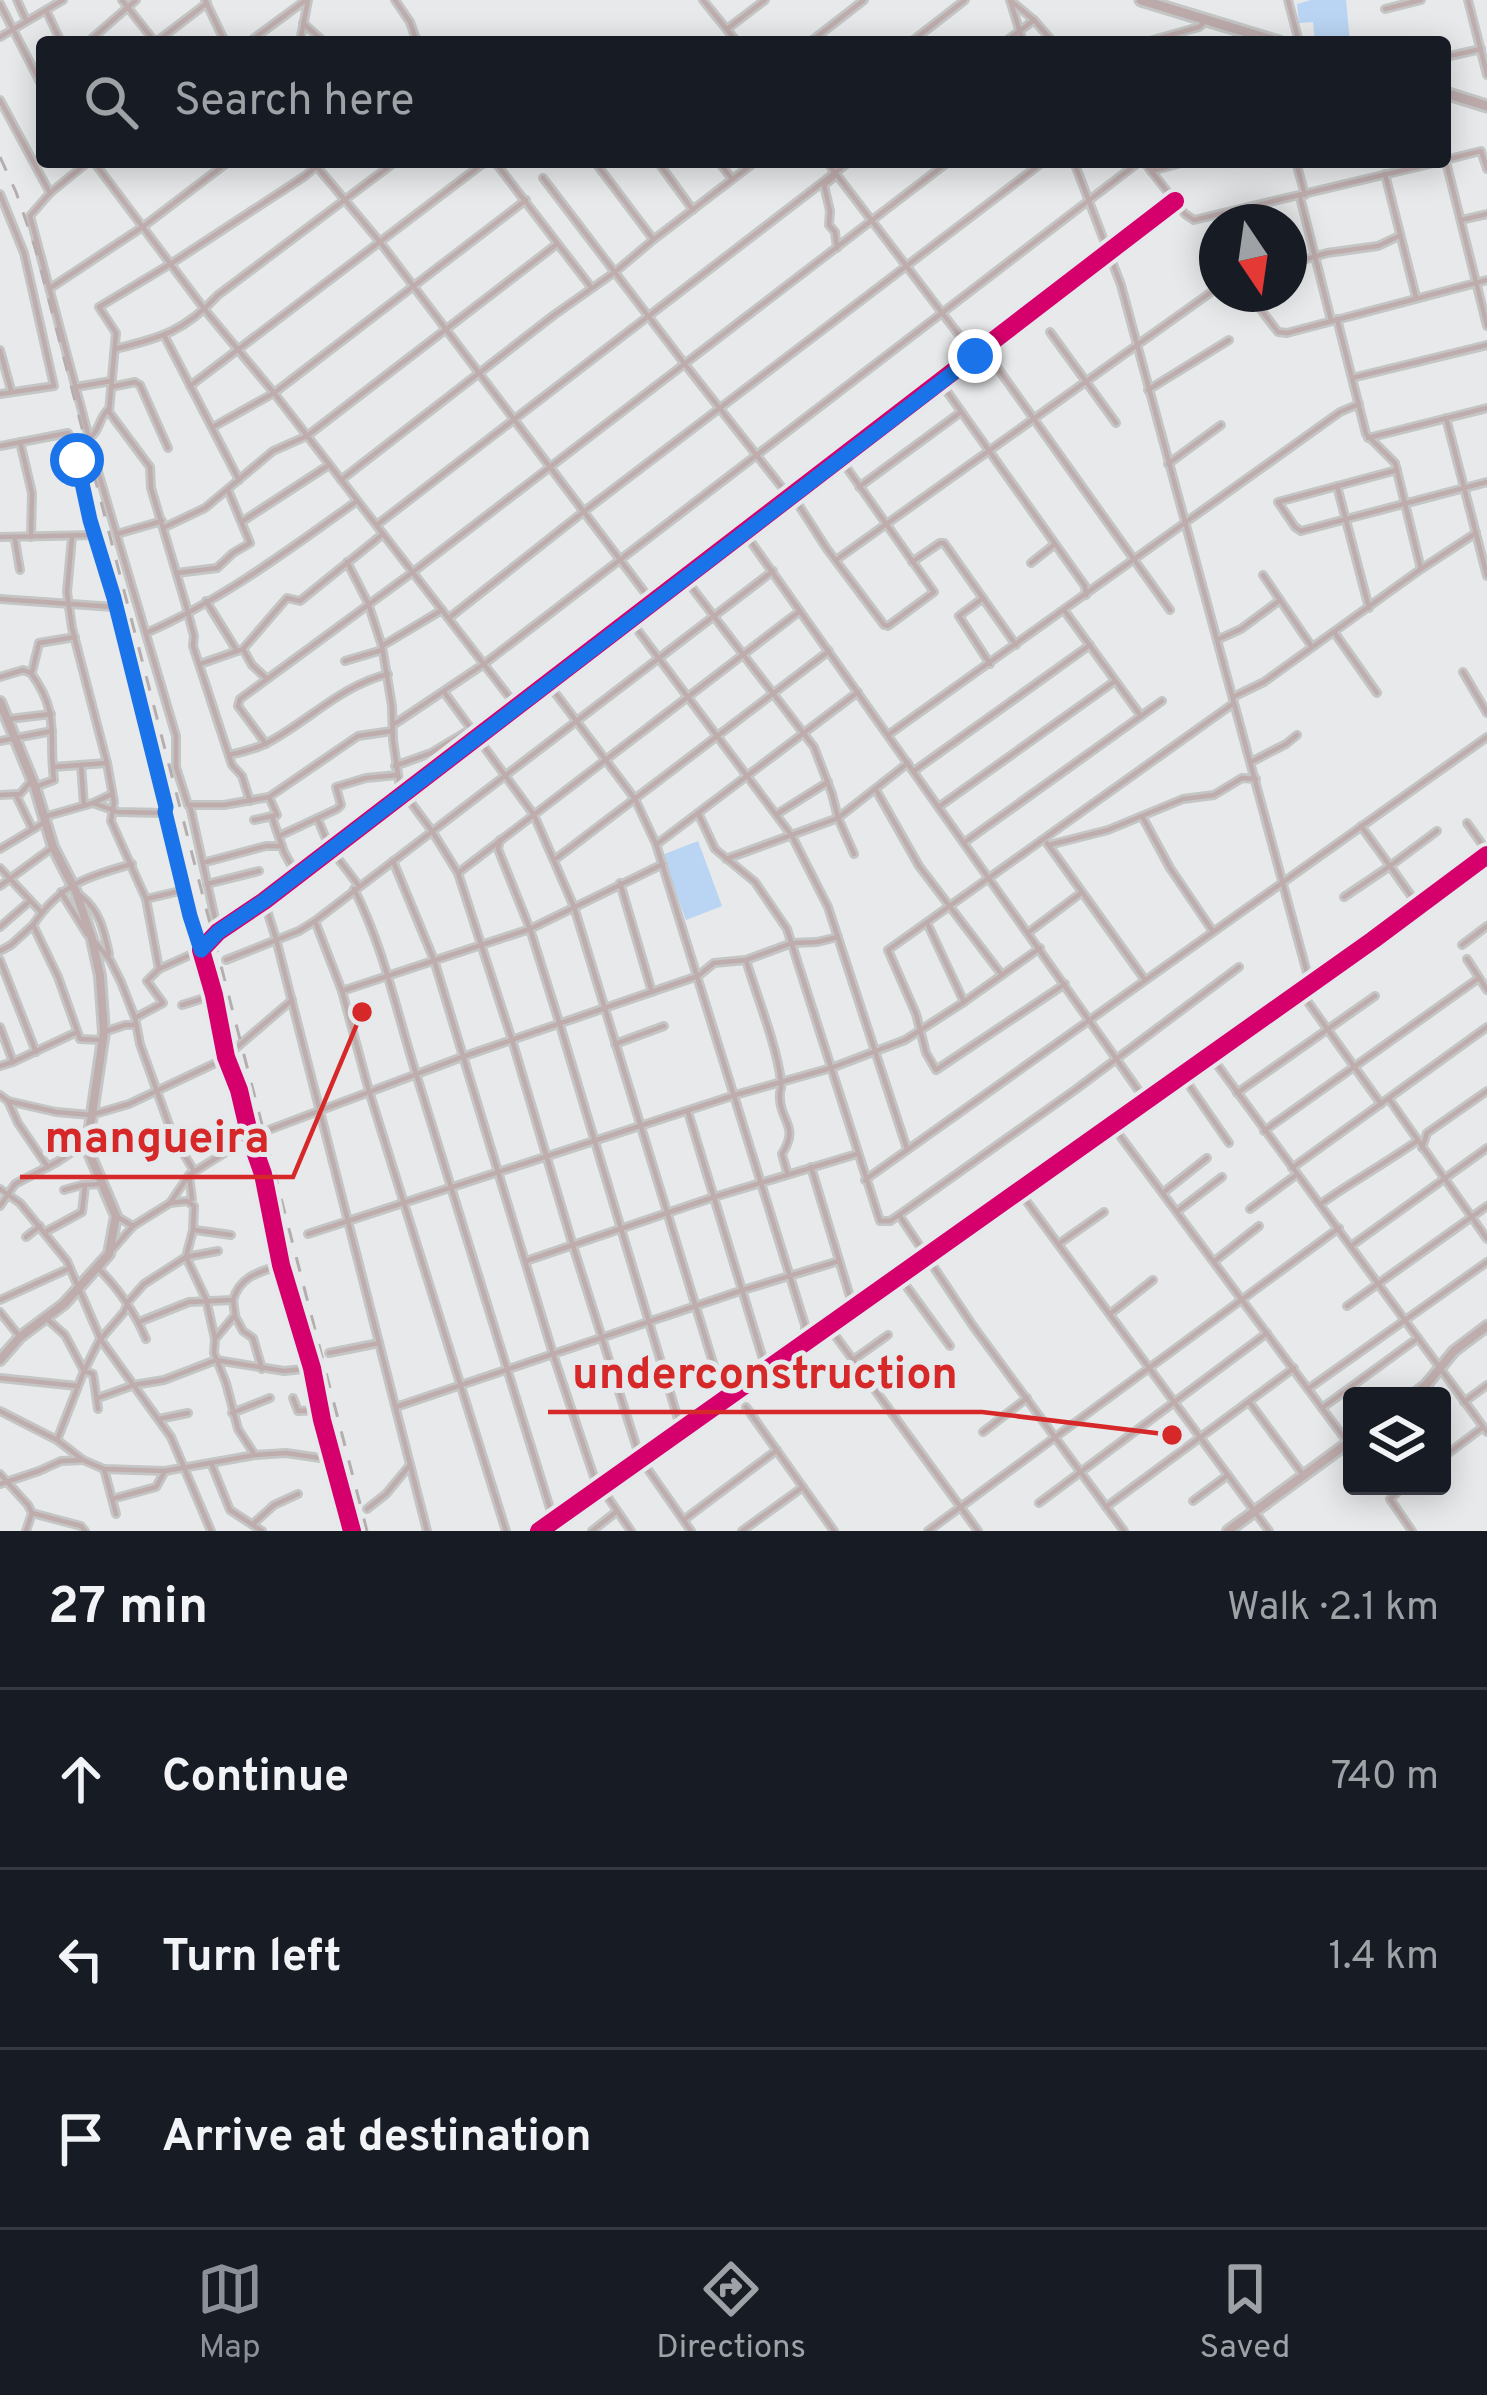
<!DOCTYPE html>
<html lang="en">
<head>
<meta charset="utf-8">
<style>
	:root { --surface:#171b24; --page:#242831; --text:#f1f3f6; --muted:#9ea1a6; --line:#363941; --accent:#8c9099 }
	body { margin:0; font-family:Overpass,sans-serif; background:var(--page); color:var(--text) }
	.controls { position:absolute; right:36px; bottom:36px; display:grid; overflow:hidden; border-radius:12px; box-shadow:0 6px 30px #0003 }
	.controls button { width:108px; height:108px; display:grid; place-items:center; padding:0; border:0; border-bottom:3px solid var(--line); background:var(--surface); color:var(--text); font:60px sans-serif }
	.compass { position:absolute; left:1199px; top:204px; width:108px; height:108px; border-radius:50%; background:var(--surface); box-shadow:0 6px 30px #0003; rotate:167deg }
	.stop { position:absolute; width:36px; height:36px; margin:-27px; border:9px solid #1a73e8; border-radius:50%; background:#fff }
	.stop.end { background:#1a73e8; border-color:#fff; box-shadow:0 3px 12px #0008 }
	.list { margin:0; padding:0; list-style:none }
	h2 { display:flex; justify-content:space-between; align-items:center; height:156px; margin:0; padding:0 48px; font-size:51px }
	h2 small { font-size:39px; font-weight:400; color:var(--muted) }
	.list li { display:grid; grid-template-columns:78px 1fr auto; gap:36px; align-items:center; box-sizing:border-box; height:180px; padding:0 48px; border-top:3px solid var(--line) }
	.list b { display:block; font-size:45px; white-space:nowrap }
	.list em { font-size:39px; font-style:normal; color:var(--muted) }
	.icon { flex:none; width:66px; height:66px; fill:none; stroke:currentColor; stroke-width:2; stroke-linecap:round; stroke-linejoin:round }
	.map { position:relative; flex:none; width:1487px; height:1531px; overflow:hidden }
	.search { position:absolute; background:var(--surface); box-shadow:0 6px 30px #0003; left:36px; right:36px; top:36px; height:132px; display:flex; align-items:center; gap:30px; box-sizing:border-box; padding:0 42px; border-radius:12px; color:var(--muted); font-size:45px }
	.sheet { height:696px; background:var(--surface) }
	nav { display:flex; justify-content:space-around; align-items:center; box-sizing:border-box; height:168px; border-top:3px solid var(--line); background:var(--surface); font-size:33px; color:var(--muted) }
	nav a { display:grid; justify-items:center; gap:6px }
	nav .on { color:var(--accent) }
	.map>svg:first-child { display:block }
</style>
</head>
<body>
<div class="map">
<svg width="1487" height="1531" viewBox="0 0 1487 1531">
	<rect width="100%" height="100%" fill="#e7e9ea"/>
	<g fill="#b9d5f3">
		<path d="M1311 0H1346L1350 42H1315L1313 22 1299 23 1297 4Z"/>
		<path d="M698 841 722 906 686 920 662 855Z"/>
	</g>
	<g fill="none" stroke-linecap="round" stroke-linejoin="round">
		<g stroke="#c4c5c5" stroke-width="10">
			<g id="minor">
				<path d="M17 0 26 20"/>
				<path d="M122 0 155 42"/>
				<path d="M205 0 225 42"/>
				<path d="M395 0 410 22 417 42"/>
				<path d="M703 0 737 42"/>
				<path d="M1010 0 1034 20 1053 42"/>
				<path d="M1010 0 1023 42"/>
				<path d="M1288 0 1299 42"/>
				<path d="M1468 0 1487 75"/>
				<path d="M0 4 42 86"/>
				<path d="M1385 9 1421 0"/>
				<path d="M46 10 61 42"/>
				<path d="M303 23 324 42"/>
				<path d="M727 29 765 0"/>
				<path d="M0 37 63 0"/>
				<path d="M88 42 136 0"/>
				<path d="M156 42 207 3"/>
				<path d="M249 42 306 0"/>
				<path d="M300 42 308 0"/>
				<path d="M810 42 864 0"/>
				<path d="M911 42 965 0"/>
				<path d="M1005 42 1034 20"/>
				<path d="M1146 42 1199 27 1207 20"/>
				<path d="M1445 57 1481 49"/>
				<path d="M0 100 50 193"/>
				<path d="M1445 158 1487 326"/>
				<path d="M1445 160 1481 151 1487 169"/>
				<path d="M88 162 50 193 30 216 99 475 176 736V767L188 805H224L269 797 358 736 392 731"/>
				<path d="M94 162 205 310 274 393 517 707"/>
				<path d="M313 162 380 242 652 602"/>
				<path d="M495 162 591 287"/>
				<path d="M595 162 653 239"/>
				<path d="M658 162 693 210"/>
				<path d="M719 162 732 179"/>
				<path d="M827 162 975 356"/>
				<path d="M1074 162 1121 285 1310 984"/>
				<path d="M1144 162 1185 214 1194 220 1438 162"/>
				<path d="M1296 162 1305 195"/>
				<path d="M1151 171 1185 162"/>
				<path d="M833 174 834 177 824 185 830 211 829 225 835 232 837 248"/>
				<path d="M1385 174 1416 297"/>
				<path d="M543 178 684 363 784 490 796 501 827 549 884 625 888 626 934 592 842 461"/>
				<path d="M0 194 24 253 54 386 0 394"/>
				<path d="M1300 197 1331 320"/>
				<path d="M1461 220 1487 214"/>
				<path d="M1289 264 1327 253 1378 246 1399 236"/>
				<path d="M52 287 144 226 228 162"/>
				<path d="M1249 294 1278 332 1287 333 1487 280"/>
				<path d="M1337 319 1366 434 1395 463 1421 569"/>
				<path d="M1050 332 1116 423"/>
				<path d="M165 337 239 480"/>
				<path d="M115 349C161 338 185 331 218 295L395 162"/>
				<path d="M984 349 1170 610"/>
				<path d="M0 350 11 390"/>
				<path d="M1352 378 1487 345"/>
				<path d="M941 383 1085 586 1086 595"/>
				<path d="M190 386 485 162"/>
				<path d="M76 387 111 381"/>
				<path d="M111 387 135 382 140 385 168 448"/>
				<path d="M1148 390 1229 340"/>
				<path d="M1446 418 1487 576"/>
				<path d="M213 427 274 393 526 200"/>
				<path d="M89 438C100 432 99 416 109 409"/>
				<path d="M1368 438 1487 408"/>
				<path d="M20 442 32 493 31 537"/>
				<path d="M0 446 68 433 71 439 166 807 190 917 201 950 159 969"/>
				<path d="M1168 464 1221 425"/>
				<path d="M1397 470 1278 502 1295 527 1301 531 1487 482"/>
				<path d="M341 480 554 315 615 272 653 240 755 162"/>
				<path d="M1337 486 1369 608"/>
				<path d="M859 487 961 412"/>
				<path d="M243 521 329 465"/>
				<path d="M378 524 849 162"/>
				<path d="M165 527 205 508 273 451 307 436 557 244"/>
				<path d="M744 532 1146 1101"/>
				<path d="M117 534 162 521"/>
				<path d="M0 537 95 535"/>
				<path d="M72 537 67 592 72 628 107 763 114 802 111 821 146 899 159 969 147 981 163 1003 135 1018"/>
				<path d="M15 540 20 570"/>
				<path d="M836 560 1217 288"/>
				<path d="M347 562 368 603 382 646 392 706 393 740 400 788 432 831 458 873 512 1040 573 1246 640 1458 691 1531"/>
				<path d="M912 562 940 543H944L1016 645"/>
				<path d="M1031 563 1055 544"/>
				<path d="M177 573 217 568 233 553 250 543 228 490"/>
				<path d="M688 573 690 585 814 747 832 794 838 818 854 854"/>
				<path d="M1263 575 1312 647"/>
				<path d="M983 598 959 616 990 664"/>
				<path d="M0 599 114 607"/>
				<path d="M206 601 237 651"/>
				<path d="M1064 610 1141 716"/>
				<path d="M449 618 582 513 1043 162"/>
				<path d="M630 620 792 836 828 907 907 1149"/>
				<path d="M1334 632 1377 693"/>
				<path d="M146 633C222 600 290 549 357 501"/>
				<path d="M1219 639 1241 629 1280 600"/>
				<path d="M382 646 442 610"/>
				<path d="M243 649 252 665 265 677"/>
				<path d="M345 661 382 650"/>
				<path d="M200 664 243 649 287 598 300 601 383 534"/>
				<path d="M32 672 39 643 75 637"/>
				<path d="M1463 672 1487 713"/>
				<path d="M0 677 23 670 31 673C61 714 48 735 54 780L35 787"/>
				<path d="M547 682 635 799 656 844 805 1325V1339"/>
				<path d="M444 692 534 815 574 907 724 1399"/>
				<path d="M1233 697 1264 682 1421 569 1476 533"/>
				<path d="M9 719 51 714"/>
				<path d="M393 725 484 664 1139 162"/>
				<path d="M888 735 1340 412 1359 404"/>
				<path d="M0 741 52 731"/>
				<path d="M266 744 238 706 240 699 413 572 948 162"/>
				<path d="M229 755C242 752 256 749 267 743 309 721 340 686 388 674"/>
				<path d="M1251 762 1286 744 1297 735"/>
				<path d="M81 765 84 805"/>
				<path d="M395 766 431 753 471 729"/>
				<path d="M53 767 107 763"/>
				<path d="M914 771 1090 645"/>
				<path d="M876 790 919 866 1002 975"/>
				<path d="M0 795 20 794 32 780"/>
				<path d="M16 795 32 828"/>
				<path d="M250 801 242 776 232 765 193 646 194 636 185 602 151 488 150 467 109 412 116 333 99 307 172 263 305 176 321 162"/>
				<path d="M93 803 118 812 164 813"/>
				<path d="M190 806 218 932"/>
				<path d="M940 806 1115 681"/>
				<path d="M698 813 715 849 755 882 787 929 880 1221H890L899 1215 1075 1090 1239 967"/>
				<path d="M777 814 828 782"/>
				<path d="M44 817 93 803 112 794"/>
				<path d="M272 817 284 852 296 874"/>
				<path d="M1143 818 1170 868 1212 930"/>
				<path d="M254 820 277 815 269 797"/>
				<path d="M318 820 330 848 359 886"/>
				<path d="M1467 823 1487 851"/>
				<path d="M1361 826 1390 866 1437 831"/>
				<path d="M279 836 337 809 341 805 336 787 366 778 397 775"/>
				<path d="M500 840 498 849 530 929 560 1025 681 1429"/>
				<path d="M965 842 1162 701"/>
				<path d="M1047 843 1145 980"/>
				<path d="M657 844 858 692"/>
				<path d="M1049 845 1108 830 1183 799 1214 795 1242 778 1256 779"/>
				<path d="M0 849 45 822"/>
				<path d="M557 858 829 651"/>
				<path d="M726 859 838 818 908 763"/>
				<path d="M393 861 434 960 553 1354 594 1477 631 1531"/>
				<path d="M206 862 266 846H282"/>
				<path d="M0 868 41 912"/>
				<path d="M458 873 800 611"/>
				<path d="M620 883 652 992"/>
				<path d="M207 884 259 871"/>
				<path d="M0 886 53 847"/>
				<path d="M354 889C385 950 397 1015 418 1080 464 1226 507 1372 553 1518"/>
				<path d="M61 892 87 934"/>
				<path d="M81 896C100 911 104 931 109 954"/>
				<path d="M1344 897 1390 866 1417 904"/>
				<path d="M146 899 184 890"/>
				<path d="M264 901 276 939 427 1531"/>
				<path d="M315 921 342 991 369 1091 506 1531"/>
				<path d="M927 923 964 1002"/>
				<path d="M0 927 30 901"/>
				<path d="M1029 932 1081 893"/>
				<path d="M95 942 110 960 121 982 135 1018 140 1044 173 1136 194 1171"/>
				<path d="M1462 945 1487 926"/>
				<path d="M0 951 11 945 33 925"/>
				<path d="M1467 959 1487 990"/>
				<path d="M0 960 36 1052"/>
				<path d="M226 960 299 931 315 921 773 571"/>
				<path d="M746 960C757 997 776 1043 781 1081 782 1094 779 1086 780 1100 782 1123 799 1127 782 1154L787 1172"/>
				<path d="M1065 984 936 1070 926 1053 916 1014 888 950 1234 703"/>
				<path d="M342 991 530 929 663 864"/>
				<path d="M1300 991 1381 1104"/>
				<path d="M182 1005 214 995"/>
				<path d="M0 1027 13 1062 77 1032"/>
				<path d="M107 1031 125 1025H136"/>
				<path d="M100 1040 80 1039 58 977 33 925C60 884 87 877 132 864"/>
				<path d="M615 1044 664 1026"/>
				<path d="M1210 1055 1487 1432"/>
				<path d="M0 1066 13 1062"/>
				<path d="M1182 1075 1229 1143"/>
				<path d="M1237 1093 1375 996"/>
				<path d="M0 1095 8 1101 18 1123 48 1167"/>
				<path d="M1389 1099 1487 1239"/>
				<path d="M8 1101 56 1112 91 1115 129 1104 222 1060 292 1000"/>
				<path d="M688 1112 766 1369"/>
				<path d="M1112 1125 1348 1443"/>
				<path d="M1264 1131 1479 978"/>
				<path d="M1422 1148 1427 1133 1487 1091"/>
				<path d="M811 1167 854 1310"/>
				<path d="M1292 1168 1487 1027"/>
				<path d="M189 1175 192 1199"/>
				<path d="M865 1180 1487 737"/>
				<path d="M0 1189 20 1203 67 1261 101 1340 171 1437 211 1531"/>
				<path d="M64 1190 82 1185 103 1184"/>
				<path d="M1019 1191 1269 1531"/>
				<path d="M1164 1192 1207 1158"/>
				<path d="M170 1203 187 1201 194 1206 193 1230 186 1257 206 1299 215 1339"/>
				<path d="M1322 1203C1353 1181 1386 1163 1417 1141"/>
				<path d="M0 1206 15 1184 57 1162 87 1142"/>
				<path d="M1250 1209 1296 1175"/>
				<path d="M1179 1210 1222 1177"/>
				<path d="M899 1215 973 1326 1124 1531"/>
				<path d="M116 1216 133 1226 170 1203 189 1175 250 1137 462 1057 698 976 714 963 746 960 792 943 817 942 838 937"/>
				<path d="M195 1230 231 1235"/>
				<path d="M47 1231 82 1212 85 1186"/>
				<path d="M308 1234 735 1095 831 1068 876 1051 905 1040 964 1002 1040 948"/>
				<path d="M26 1237 40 1226"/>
				<path d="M1060 1243 1104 1212"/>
				<path d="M1351 1246 1487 1148"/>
				<path d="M113 1249 133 1226"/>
				<path d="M1216 1260 1259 1226"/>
				<path d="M526 1261 714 1197 857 1154"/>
				<path d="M97 1267C118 1288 135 1313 146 1339"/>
				<path d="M899 1276 950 1346"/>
				<path d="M0 1300 70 1268"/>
				<path d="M233 1300 235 1315 215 1339 214 1353 226 1383 238 1429 253 1452"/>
				<path d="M1347 1306 1487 1206"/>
				<path d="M0 1312 20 1337"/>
				<path d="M1110 1314 1153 1280"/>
				<path d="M46 1318 65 1335 84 1371 93 1374 98 1409"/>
				<path d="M236 1318 243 1331 253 1338 262 1369"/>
				<path d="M139 1322 189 1302 233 1300C240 1276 259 1272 281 1265"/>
				<path d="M829 1327 978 1531"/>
				<path d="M329 1353 379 1343"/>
				<path d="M853 1360 888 1335"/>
				<path d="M0 1378 77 1386"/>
				<path d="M1308 1389 1487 1262"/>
				<path d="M98 1398 134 1385 164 1380 216 1360 284 1371 312 1368"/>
				<path d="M293 1398 298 1411 320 1410"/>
				<path d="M1464 1402 1487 1385"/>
				<path d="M1250 1403 1304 1476"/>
				<path d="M396 1407 743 1290 839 1261"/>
				<path d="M746 1407 834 1531"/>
				<path d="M1322 1408 1418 1338"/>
				<path d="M0 1411 57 1440 83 1460 104 1469 165 1471 255 1455 286 1453 334 1460"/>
				<path d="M232 1413 270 1398"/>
				<path d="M159 1419 188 1413"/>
				<path d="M983 1432 1027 1398"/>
				<path d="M57 1440 84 1371 99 1341 124 1312 128 1302 144 1284 186 1257 218 1251"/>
				<path d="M1442 1458 1483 1427"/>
				<path d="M211 1463 230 1510 262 1531"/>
				<path d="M104 1469 116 1514"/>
				<path d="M0 1474 28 1505 32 1513 81 1526 85 1531"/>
				<path d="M0 1484 39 1471 61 1461 83 1460"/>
				<path d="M1404 1486 1390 1499 1412 1531"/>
				<path d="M112 1499 156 1487 165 1471"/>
				<path d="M1193 1501 1228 1475"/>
				<path d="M1039 1503 1267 1333"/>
				<path d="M1106 1507 1294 1368"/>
				<path d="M367 1509 386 1494 410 1465"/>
				<path d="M685 1519 777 1450"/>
				<path d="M253 1524 274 1505 298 1494"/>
				<path d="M26 1531 32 1513"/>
				<path d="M352 1531 322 1420 312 1368 281 1265 263 1174 250 1137 239 1090 226 1057 214 995 201 950 218 932 264 901 1175 201"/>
				<path d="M539 1531 1373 940 1487 855"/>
				<path d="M592 1531 616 1512"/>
				<path d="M742 1531 803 1487"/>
				<path d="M928 1531 1339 1228"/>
			</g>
		</g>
		<g stroke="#c4c5c5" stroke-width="14">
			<g id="tertiary">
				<path d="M0 702 35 787 53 847 76 892 92 939 100 976 104 1032 87 1148 116 1216 109 1254 64 1304 20 1337 0 1360"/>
				<path d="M1412 1396 1426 1385 1454 1351 1487 1326"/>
				<path d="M1228 1531 1352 1440"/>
			</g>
		</g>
		<g stroke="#c4c5c5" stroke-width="15">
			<g id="secondary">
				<path d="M1141 0 1279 42"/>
				<path d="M1445 93 1487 106"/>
			</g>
		</g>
		<use href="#minor" stroke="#bfacad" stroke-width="4.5"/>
		<use href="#tertiary" stroke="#bfacad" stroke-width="8"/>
		<use href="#secondary" stroke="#bcaaab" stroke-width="9"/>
		<path stroke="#b5adae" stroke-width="3" stroke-dasharray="15 15" stroke-linecap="butt" d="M0 157 16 192 36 250 367 1531"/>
		<g stroke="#e6e9eb" stroke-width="26">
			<g id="cycleway">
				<path d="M352 1531 322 1420 312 1368 281 1265 263 1174 250 1137 239 1090 226 1057 214 995 201 950 218 932 264 901 1175 201"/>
				<path d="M539 1531 1373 940 1487 855"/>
			</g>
		</g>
		<use href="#cycleway" stroke="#d6006c" stroke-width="18"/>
	</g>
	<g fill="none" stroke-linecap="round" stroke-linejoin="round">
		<path stroke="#1a73e8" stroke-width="15" d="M77 460 90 520 114 598 166 807 165 812 190 916 201 950 218 932 264 901 975 356"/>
	</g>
	<path fill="none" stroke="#d62828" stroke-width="4.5" d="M362 1012L293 1177H20M1172 1435L982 1412H548"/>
	<g fill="#d62828" stroke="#e6e9eb" stroke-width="4.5">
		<circle cx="362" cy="1012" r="12"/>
		<circle cx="1172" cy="1435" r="12"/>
	</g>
	<g font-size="45" text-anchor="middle" font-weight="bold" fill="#d62828" stroke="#e6e9eb" stroke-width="10" stroke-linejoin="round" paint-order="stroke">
		<text x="157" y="1152">mangueira</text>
		<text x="765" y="1388">underconstruction</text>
	</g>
</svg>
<div class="controls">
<button><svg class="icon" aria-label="layers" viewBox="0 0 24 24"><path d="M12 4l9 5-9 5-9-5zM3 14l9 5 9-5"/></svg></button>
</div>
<svg class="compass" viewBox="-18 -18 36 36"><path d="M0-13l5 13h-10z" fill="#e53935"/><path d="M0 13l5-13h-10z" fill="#9ea1a6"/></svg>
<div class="stop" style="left:77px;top:460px"></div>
<div class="stop end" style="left:975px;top:356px"></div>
<div class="search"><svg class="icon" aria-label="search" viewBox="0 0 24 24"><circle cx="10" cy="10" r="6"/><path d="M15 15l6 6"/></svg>Search here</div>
</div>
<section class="sheet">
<h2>27 min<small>Walk · 2.1 km</small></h2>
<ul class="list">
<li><svg class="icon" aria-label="ahead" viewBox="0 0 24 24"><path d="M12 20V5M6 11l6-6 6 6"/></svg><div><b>Continue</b></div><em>740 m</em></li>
<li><svg class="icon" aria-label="left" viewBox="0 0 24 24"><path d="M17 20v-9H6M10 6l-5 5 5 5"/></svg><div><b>Turn left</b></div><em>1.4 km</em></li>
<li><svg class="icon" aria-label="arrive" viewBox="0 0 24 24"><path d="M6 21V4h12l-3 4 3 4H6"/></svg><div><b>Arrive at destination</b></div></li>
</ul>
</section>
<nav>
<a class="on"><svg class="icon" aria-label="map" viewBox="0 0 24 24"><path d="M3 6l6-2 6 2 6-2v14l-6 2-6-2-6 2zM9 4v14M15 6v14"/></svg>Map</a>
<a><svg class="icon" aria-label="directions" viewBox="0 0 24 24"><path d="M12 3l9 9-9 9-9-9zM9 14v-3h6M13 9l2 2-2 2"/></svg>Directions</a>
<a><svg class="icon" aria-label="saved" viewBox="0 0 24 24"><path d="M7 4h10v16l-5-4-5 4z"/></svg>Saved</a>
</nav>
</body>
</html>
